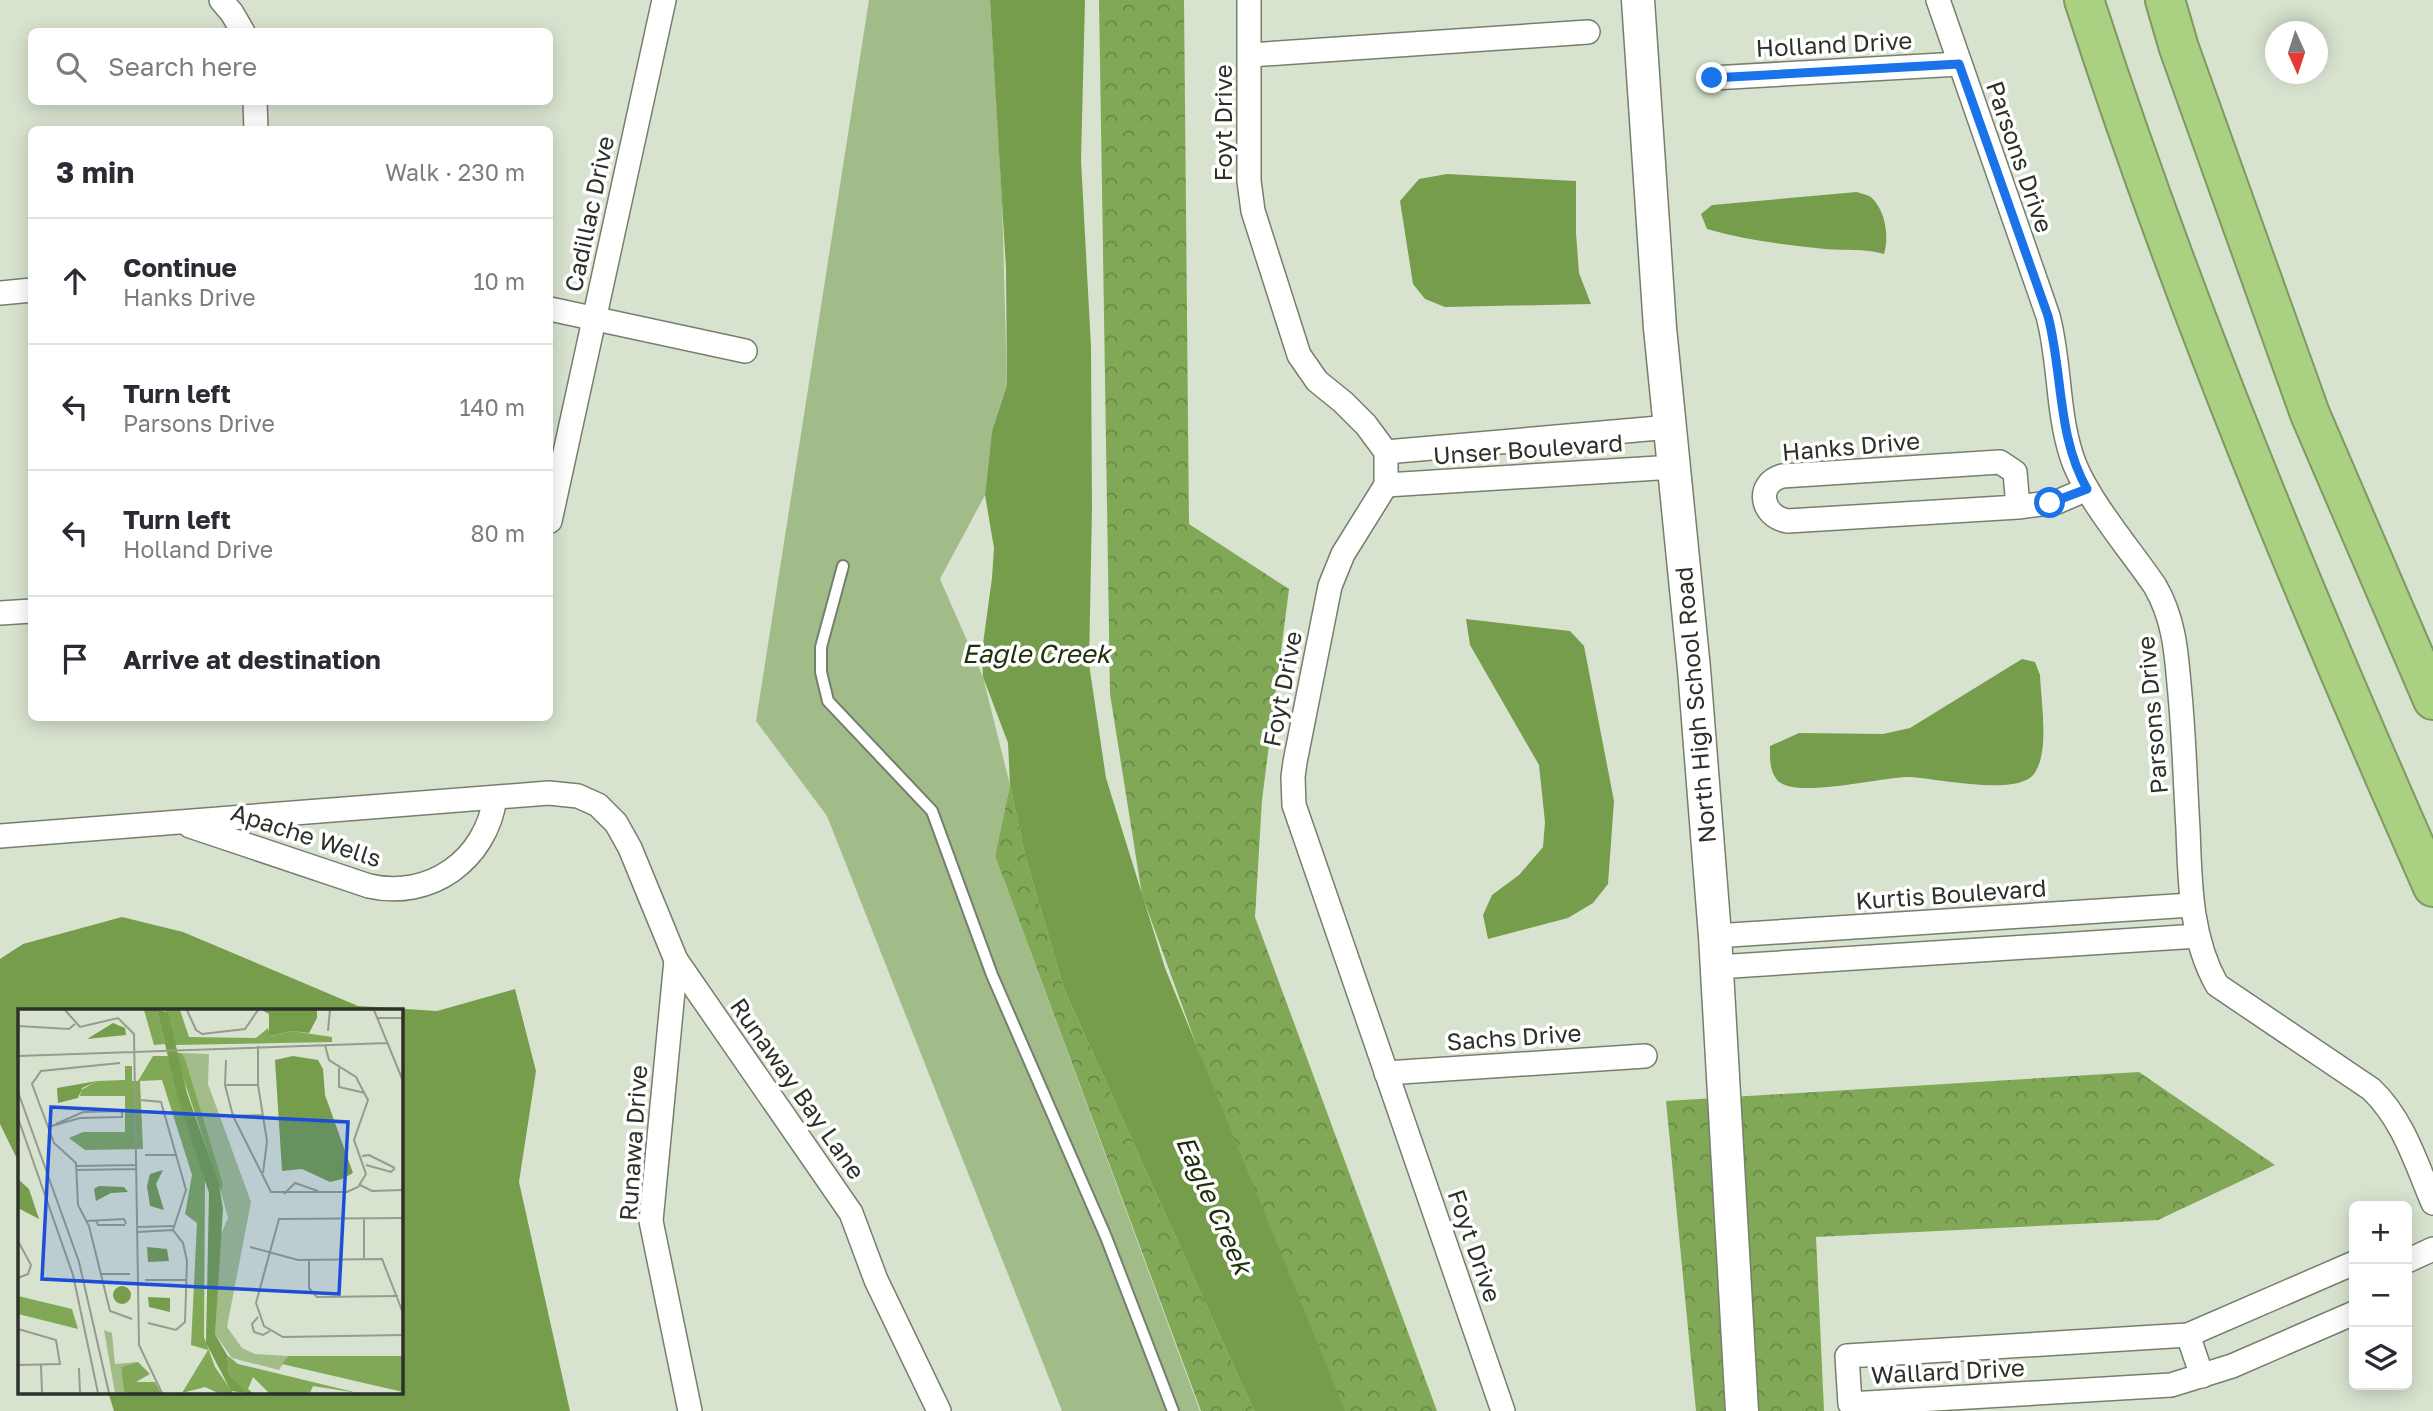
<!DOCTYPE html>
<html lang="en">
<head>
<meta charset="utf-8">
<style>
	:root { --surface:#fff; --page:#f2f2f3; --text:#2b2b33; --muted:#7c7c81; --line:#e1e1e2 }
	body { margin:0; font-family:"Golos Text",sans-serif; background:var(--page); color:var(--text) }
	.controls { position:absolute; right:21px; bottom:21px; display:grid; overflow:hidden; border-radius:10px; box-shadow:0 4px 18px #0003 }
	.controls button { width:63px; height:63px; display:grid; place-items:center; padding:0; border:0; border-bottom:2px solid var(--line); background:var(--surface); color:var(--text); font:35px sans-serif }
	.compass { position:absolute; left:2265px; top:21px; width:63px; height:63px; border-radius:50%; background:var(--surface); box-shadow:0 4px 18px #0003; rotate:177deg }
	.stop { position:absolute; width:21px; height:21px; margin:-16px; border:5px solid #1a73e8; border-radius:50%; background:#fff }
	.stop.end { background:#1a73e8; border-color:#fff; box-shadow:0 2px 7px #0008 }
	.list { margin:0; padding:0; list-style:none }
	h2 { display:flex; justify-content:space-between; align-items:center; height:91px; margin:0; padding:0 28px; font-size:30px }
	h2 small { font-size:23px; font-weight:400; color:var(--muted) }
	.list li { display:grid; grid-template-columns:46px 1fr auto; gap:21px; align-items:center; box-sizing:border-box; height:126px; padding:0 28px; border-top:2px solid var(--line) }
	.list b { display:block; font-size:26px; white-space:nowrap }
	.list p { margin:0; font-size:23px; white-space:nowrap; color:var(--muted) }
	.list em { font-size:23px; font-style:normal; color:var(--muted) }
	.icon { flex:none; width:38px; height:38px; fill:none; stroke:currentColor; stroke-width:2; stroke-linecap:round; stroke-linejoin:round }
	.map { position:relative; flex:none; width:2433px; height:1411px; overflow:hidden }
	.search { position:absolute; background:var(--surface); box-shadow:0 4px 18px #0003; left:28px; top:28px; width:525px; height:77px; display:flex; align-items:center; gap:18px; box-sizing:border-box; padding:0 24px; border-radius:10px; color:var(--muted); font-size:26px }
	.panel { position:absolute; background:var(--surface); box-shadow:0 4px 18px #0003; left:28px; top:126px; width:525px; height:595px; border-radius:10px }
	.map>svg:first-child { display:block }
</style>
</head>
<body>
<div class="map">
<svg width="2433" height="1411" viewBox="0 0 2433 1411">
	<defs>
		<pattern id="forest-crowns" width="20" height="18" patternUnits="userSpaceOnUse" patternTransform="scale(1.75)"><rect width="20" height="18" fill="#81a857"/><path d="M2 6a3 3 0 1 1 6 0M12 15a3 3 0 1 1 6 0" fill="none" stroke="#6a8948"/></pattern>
	</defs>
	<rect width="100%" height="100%" fill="#d8e3cf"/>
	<path fill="#a1bc88" d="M869 0H990L1002 196 1007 385 992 431 985 495 940 579 983 677 1010 785 995 856 1200 1411H1062L827 816 756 721Z"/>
	<g fill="url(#forest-crowns)">
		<path d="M1099 0H1184L1189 524 1289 589 1262 800 1255 917 1437 1411H1329L1142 895 1110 694Z"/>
		<path d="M1010 785 1025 855 1064 989 1254 1411H1201L995 856Z"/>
		<path d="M2139 1072 2275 1165 2158 1220 1816 1237 1824 1411H1696L1666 1101Z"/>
	</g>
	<g fill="#769d4c">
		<path d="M990 0H1085L1081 160 1091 347 1092 508 1089 664 1106 778 1165 968 1345 1411H1254L1064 989 1025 855 1010 785 1008 743 983 677 982 651 992 578 994 548 985 495 992 431 1007 385 1006 269Z"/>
		<path d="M1447 174 1576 181V233L1579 273 1591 304 1445 307 1425 299 1413 284 1400 201 1419 179Z"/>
		<path d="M1857 192C1862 194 1870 195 1873 199 1886 213 1889 237 1884 254 1865 248 1844 251 1825 249 1785 245 1745 240 1707 229L1701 214 1712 205Z"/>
		<path d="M1466 619 1570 631 1584 646 1614 801 1608 884 1593 903 1568 918 1488 939 1483 915 1492 895 1519 875 1543 847 1545 822 1539 765 1470 645Z"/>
		<path d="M2022 659 2035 662 2040 675C2041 702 2050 752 2034 774 2016 797 1937 778 1909 777 1881 777 1797 799 1778 781 1769 771 1770 758 1770 746L1799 733 1883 734 1910 728Z"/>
		<path d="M122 917 183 932 358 1006 437 1011 515 989 536 1071 519 1182 570 1411H114L108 1392H401V1010H19V1163L0 1124V959L23 944Z"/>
	</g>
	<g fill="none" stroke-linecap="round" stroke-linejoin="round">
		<g stroke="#767f6d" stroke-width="14">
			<path id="lane" d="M843 566 821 647V672L828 701 932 811 992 975 1106 1237 1173 1411"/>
		</g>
		<g stroke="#767f6d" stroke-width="26">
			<g id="street">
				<path d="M221 0 232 13 243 32"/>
				<path d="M1249 0V181L1253 211 1299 355 1317 381 1343 402 1366 425 1386 452V485L1343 554 1330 586 1295 762 1293 777 1294 805 1503 1411"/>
				<path d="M1938 0 2048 316C2060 361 2057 410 2071 454 2083 495 2130 549 2155 586 2173 617 2176 648 2179 684 2184 732 2185 780 2188 829 2190 882 2190 937 2217 985L2371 1089C2403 1119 2416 1163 2433 1203"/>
				<path d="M1250 55 1588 32"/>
				<path d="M1712 78 1959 64"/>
				<path d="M255 102 256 130"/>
				<path d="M0 293 32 290"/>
				<path d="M550 309 745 351"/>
				<path d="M1386 452 1670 427"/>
				<path d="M1386 485 1674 467"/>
				<path d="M2018 507 2015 472 2000 462 1782 476C1755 484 1761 517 1788 521L2018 507 2057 502 2087 489"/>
				<path d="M550 521 664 0"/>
				<path d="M0 613 32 611"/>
				<path d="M190 826 369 886C430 900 486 860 495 798"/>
				<path d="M0 836 549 793 578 796 598 805 616 823 630 848 676 960 851 1213 876 1280 939 1411"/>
				<path d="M1715 936 2191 905"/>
				<path d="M676 960 651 1221 690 1411"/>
				<path d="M1717 967 2198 936"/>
				<path d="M1386 1073 1645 1056"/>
				<path d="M2407 1261 2433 1249"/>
				<path d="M2354 1263 2188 1335 1847 1356 1850 1404 2171 1385 2232 1366 2354 1313"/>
				<path d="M2188 1335 2202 1376"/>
			</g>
		</g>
		<g stroke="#767f6d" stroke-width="35">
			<path id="secondary" d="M1638 0 1660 328 1694 669 1715 936 1742 1411"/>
		</g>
		<g stroke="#7e9962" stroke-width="42">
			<g id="highway">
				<path d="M2084 0C2182 303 2304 595 2433 887"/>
				<path d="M2165 0 2179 48 2310 414 2433 700"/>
			</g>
		</g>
		<use href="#lane" stroke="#fff" stroke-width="10"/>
		<use href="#street" stroke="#fff" stroke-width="23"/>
		<use href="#secondary" stroke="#fff" stroke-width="32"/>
		<use href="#highway" stroke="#a9d181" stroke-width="38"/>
	</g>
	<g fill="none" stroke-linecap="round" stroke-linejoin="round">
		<path stroke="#1a73e8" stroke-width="9" d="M1712 78 1959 64 2048 316C2063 374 2057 436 2087 489L2050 503"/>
	</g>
	<g text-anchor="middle" stroke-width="7" stroke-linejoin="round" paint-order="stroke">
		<g font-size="24" fill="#2d3129" stroke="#fff">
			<text transform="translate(1834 45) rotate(-3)" y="8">Holland Drive</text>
			<text transform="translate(1224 123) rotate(-90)" y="8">Foyt Drive</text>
			<text transform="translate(2019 157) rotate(71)" y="8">Parsons Drive</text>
			<text transform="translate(590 214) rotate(-78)" y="8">Cadillac Drive</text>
			<text transform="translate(1851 447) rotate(-5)" y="8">Hanks Drive</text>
			<text transform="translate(1528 450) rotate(-4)" y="8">Unser Boulevard</text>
			<text transform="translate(1283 689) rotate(-79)" y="8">Foyt Drive</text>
			<text transform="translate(1696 705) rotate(-95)" y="8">North High School Road</text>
			<text transform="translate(2153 715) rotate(-95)" y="8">Parsons Drive</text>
			<text transform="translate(306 836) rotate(18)" y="8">Apache Wells</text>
			<text transform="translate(1951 895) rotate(-4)" y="8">Kurtis Boulevard</text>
			<text transform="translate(1514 1038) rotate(-4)" y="8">Sachs Drive</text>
			<text transform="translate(797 1089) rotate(55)" y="8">Runaway Bay Lane</text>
			<text transform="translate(634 1143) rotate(-86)" y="8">Runawa Drive</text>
			<text transform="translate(1474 1246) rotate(71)" y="8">Foyt Drive</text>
			<text transform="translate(1948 1372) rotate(-3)" y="8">Wallard Drive</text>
		</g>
		<g font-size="26" font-style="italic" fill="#20300e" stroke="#fff">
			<text x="1036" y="663">Eagle Creek</text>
			<text transform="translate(1214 1205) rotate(66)" y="9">Eagle Creek</text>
		</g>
	</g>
	<g transform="translate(18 1009)">
		<rect width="385" height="385" fill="#d8e3cf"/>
		<path d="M163 44 191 45 190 75 233 193 209 318 224 339 237 345 270 347 261 361 214 349 197 325 200 232 210 209 203 183 205 175ZM86 321 94 324 97 355 120 353 103 358 106 384H97Z" fill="#a1bc88"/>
		<path d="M126 1H139L147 35 136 36ZM148 1H162L171 28 238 29 250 19 252 27 274 22 314 28V33L156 36ZM157 44H163L167 50 205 175 203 183ZM135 47H150L187 169 186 328 197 358 215 384H200L187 378 164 384 190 341 173 336 179 214 167 205 174 166 144 71 122 72 125 140 67 141 51 129 65 123H107V87H62L63 81 79 72 107 71V57H114V72H120ZM0 287 54 300 60 320 0 305ZM209 346 220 355 340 384 295 377 292 384H251L235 368 230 380 235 384H227L211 365ZM270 347H385V383L264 355ZM120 353 132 365 118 373H137L143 384H106L103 358Z" fill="#81a857"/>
		<path d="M139 1 150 3 169 84 201 175 205 200 197 325 209 346 211 365 228 384 213 382 188 334 191 184 159 86ZM244 1H299V9L291 24 274 22 251 27V5ZM95 14 107 19 108 26 69 30ZM275 47 300 51 305 60 307 86 335 164 324 170 312 173 284 160 264 162 257 51ZM79 72 64 79 60 89 40 94 39 79ZM145 161 138 175 146 201 132 197 129 177 132 165ZM0 170 11 180 21 210 0 199ZM81 177 106 178 110 183 93 184 78 192 76 180ZM129 238 149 240 151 252 130 253ZM95 286a9 9 0 1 1 18 0a9 9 0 1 1-18 0ZM130 288 152 289V303L131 298Z" fill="#769d4c"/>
		<path fill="none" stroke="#949c8d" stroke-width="2" d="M47 1 62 18 100 9 116 25 121 336 144 384M169 1 178 21 184 25 227 20 240 1M356 1 385 72M359 9H385M0 17 51 20 57 15M310 22 312 1M240 37V76L249 132 245 164M0 47 370 34M208 51 207 76 215 107 253 183H329L340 178 348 165 336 131 350 91 338 68 311 51 307 36M102 54 23 62 14 75 36 134 58 154 60 196 71 217 92 302 114 310M321 59V78L347 84M207 76H240M0 83 61 253 91 384M123 91 143 93 168 181 155 221 165 234 169 252 167 313 158 321 130 314M215 107 245 106M0 109 55 266 80 384M30 118 62 109 104 108V102L65 103 38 115M127 146H159M344 147 351 146 377 159M348 156 373 163 377 159M59 157 118 156M59 161 118 160M342 176 354 182 385 181M266 185 277 174 300 182M385 209 261 210 238 294 246 317 265 328 385 326M346 210V249M78 211 80 216H107M69 212 106 210 108 215M120 218 155 217M120 223 155 221M0 232 13 256 10 265 0 269M232 238 280 251 364 250 385 304M291 251V279L299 288 380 287M82 265H112M127 271H169M240 308 234 315 236 323 245 326 252 322M0 320 38 331 42 355 0 356M23 356 24 384M61 359 62 384"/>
		<path fill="#1d4ed8" fill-opacity="0.15" stroke="#1d4ed8" stroke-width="3.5" d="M33 98 330 113 321 285 24 270Z"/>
		<rect width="385" height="385" fill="none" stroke="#2d3129" stroke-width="3.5"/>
	</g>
</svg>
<div class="controls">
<button>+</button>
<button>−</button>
<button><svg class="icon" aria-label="layers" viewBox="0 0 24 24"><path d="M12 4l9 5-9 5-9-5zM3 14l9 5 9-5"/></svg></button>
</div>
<svg class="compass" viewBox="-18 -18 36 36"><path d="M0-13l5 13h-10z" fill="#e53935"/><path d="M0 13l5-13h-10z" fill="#7c7c81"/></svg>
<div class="stop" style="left:2050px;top:503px"></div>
<div class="stop end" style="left:1712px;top:78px"></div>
<div class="search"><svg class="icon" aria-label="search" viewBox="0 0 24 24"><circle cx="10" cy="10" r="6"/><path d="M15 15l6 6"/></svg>Search here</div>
<section class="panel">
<h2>3 min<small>Walk · 230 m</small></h2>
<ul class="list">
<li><svg class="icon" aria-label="ahead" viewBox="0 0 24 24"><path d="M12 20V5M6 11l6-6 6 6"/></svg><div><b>Continue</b><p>Hanks Drive</p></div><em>10 m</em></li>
<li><svg class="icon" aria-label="left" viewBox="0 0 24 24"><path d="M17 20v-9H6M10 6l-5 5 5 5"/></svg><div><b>Turn left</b><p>Parsons Drive</p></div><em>140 m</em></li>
<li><svg class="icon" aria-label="left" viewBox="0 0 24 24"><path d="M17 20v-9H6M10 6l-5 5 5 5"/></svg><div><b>Turn left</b><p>Holland Drive</p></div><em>80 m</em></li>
<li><svg class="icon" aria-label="arrive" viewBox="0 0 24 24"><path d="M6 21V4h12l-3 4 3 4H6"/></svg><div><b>Arrive at destination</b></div></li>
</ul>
</section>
</div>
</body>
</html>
